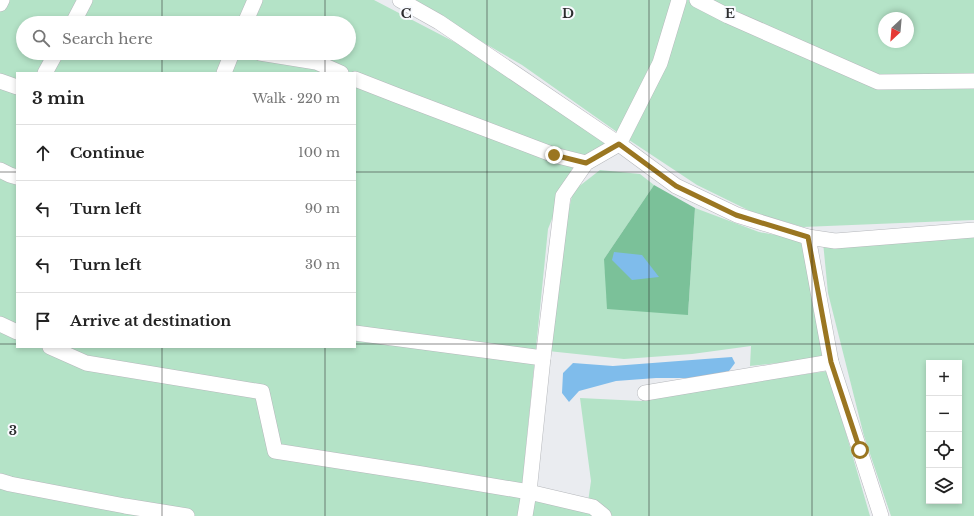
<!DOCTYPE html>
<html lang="en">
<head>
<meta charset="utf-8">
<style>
	:root { --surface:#fff; --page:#f6f6f6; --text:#222; --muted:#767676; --line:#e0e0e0 }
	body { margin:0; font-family:"Libre Baskerville",serif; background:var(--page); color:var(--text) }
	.controls { position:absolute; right:12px; bottom:12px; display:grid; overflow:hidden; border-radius:0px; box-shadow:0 2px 6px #0003 }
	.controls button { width:36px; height:36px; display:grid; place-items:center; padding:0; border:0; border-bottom:1px solid var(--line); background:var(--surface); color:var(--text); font:20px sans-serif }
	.compass { position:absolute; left:878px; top:12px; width:36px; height:36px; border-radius:50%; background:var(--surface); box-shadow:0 2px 6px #0003; rotate:206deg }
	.stop { position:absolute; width:12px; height:12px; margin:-9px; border:3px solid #9a7621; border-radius:50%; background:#fff }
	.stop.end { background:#9a7621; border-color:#fff; box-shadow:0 1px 4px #0008 }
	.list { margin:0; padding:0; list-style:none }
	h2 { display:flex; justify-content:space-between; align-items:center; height:52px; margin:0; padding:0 16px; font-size:17px }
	h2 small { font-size:13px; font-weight:400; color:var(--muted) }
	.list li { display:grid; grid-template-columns:26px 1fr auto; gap:12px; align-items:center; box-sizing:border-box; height:56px; padding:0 16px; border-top:1px solid var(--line) }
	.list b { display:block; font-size:15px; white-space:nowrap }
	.list em { font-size:13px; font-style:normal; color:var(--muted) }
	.icon { flex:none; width:22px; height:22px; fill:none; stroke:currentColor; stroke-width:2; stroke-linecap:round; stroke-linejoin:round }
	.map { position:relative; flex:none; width:974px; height:516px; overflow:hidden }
	.search { position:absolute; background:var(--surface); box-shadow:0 2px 6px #0003; left:16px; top:16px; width:340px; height:44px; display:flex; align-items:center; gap:10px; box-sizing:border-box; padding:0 14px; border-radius:22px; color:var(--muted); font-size:15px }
	.panel { position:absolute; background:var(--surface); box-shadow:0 2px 6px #0003; left:16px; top:72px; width:340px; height:276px; border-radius:0px }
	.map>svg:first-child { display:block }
</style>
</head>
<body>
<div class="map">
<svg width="974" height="516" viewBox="0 0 974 516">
	<rect width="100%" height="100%" fill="#eaecf0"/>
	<g fill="#b4e3c7" fill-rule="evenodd">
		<path d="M0 0H374L466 48 607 145 572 169 548 229 519 516H0ZM23 23H349V53H23ZM17 73H355V347H17Z"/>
		<path d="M410 0H974V220L803 227 752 212 697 185 617 132 522 65ZM884 18H908V42H884Z"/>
		<path d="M600 170 640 174 654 185 604 259 688 315 695 208 759 232 803 240 825 358 750 366 751 346 692 354 624 359 548 351 557 264 573 191Z"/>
		<path d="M974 235V516H891L864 436 828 293 823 242ZM929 363H959V501H929Z"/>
		<path d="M828 371 870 516H532L536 486 588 502 591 481 580 398 641 401 721 386Z"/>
	</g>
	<path fill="#7bc199" d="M654 185 695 208 688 315 607 309 604 259Z"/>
	<g fill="#7fbceb">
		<path d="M614 252 642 255 659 277 632 280 612 260Z"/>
		<path d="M732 357 735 363 729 371 703 378H656L616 381 579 391 569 402 562 393 563 373 573 363 613 366 705 359Z"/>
	</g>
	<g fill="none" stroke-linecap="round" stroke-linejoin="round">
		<g stroke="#b6b8bc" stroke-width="16">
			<g id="minor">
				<path d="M400 0 439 22 619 144 676 186 737 215 808 237 835 241 974 230"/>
				<path d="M697 0 728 16 878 82 974 81"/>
				<path d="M0 4 2 0"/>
				<path d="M73 23 85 0"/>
				<path d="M245 23 255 0"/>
				<path d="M260 53 316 62 341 73"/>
				<path d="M45 73 56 53"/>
				<path d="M224 73 232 53"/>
				<path d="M355 79 396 95 554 155 586 163"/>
				<path d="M0 81 17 87"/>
				<path d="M0 170 10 175 17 177"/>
				<path d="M808 237 831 362 860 451 881 516"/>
				<path d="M0 324 17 332"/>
				<path d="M355 333 543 358"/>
				<path d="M50 347 86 363 262 392 275 451 422 474 529 492 593 507 604 516"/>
				<path d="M645 393 831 362"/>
				<path d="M0 481 10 484 125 506 187 516"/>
				<path d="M525 516 529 492 543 358 563 196 586 163 619 144 660 63 679 0"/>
			</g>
		</g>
		<use href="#minor" stroke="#fff" stroke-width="15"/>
	</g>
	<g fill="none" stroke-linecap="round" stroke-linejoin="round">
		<path stroke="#9a7621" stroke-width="5" d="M554 155 586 163 619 144 676 186 736 215 808 237 831 362 860 450"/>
	</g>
	<path fill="none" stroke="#2c2c2e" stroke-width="1" stroke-opacity="0.55" d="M162 0V23M325 0V23M487 0V516M649 0V516M812 0V516M162 53V73M325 53V73M0 172H17M355 172H974M0 344H17M355 344H974M162 347V516M325 347V516"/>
	<g font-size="13" text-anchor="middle" font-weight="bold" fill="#2c2c2e" stroke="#f8fafe" stroke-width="4" stroke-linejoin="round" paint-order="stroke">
		<text x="406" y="18">C</text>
		<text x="568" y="18">D</text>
		<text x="730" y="18">E</text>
		<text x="13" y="435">3</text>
	</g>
</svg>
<div class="controls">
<button>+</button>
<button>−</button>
<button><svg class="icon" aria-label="locate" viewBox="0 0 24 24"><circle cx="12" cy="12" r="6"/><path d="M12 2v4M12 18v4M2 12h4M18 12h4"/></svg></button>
<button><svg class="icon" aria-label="layers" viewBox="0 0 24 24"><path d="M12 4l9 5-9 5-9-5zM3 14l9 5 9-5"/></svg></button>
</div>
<svg class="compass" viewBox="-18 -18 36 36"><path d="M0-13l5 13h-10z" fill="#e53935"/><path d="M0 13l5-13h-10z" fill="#767676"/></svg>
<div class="stop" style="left:860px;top:450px"></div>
<div class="stop end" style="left:554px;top:155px"></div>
<div class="search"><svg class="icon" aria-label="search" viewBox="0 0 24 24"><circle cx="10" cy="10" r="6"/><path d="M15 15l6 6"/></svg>Search here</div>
<section class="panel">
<h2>3 min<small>Walk · 220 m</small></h2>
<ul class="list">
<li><svg class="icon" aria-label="ahead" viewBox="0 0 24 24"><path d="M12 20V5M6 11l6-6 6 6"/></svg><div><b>Continue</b></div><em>100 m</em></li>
<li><svg class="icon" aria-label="left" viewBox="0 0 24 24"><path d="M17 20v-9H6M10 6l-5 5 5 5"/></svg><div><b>Turn left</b></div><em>90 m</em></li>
<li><svg class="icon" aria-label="left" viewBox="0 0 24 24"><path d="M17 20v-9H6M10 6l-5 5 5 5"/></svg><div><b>Turn left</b></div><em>30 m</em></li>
<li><svg class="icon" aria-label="arrive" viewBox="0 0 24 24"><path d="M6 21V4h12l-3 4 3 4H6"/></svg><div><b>Arrive at destination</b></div></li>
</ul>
</section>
</div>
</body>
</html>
